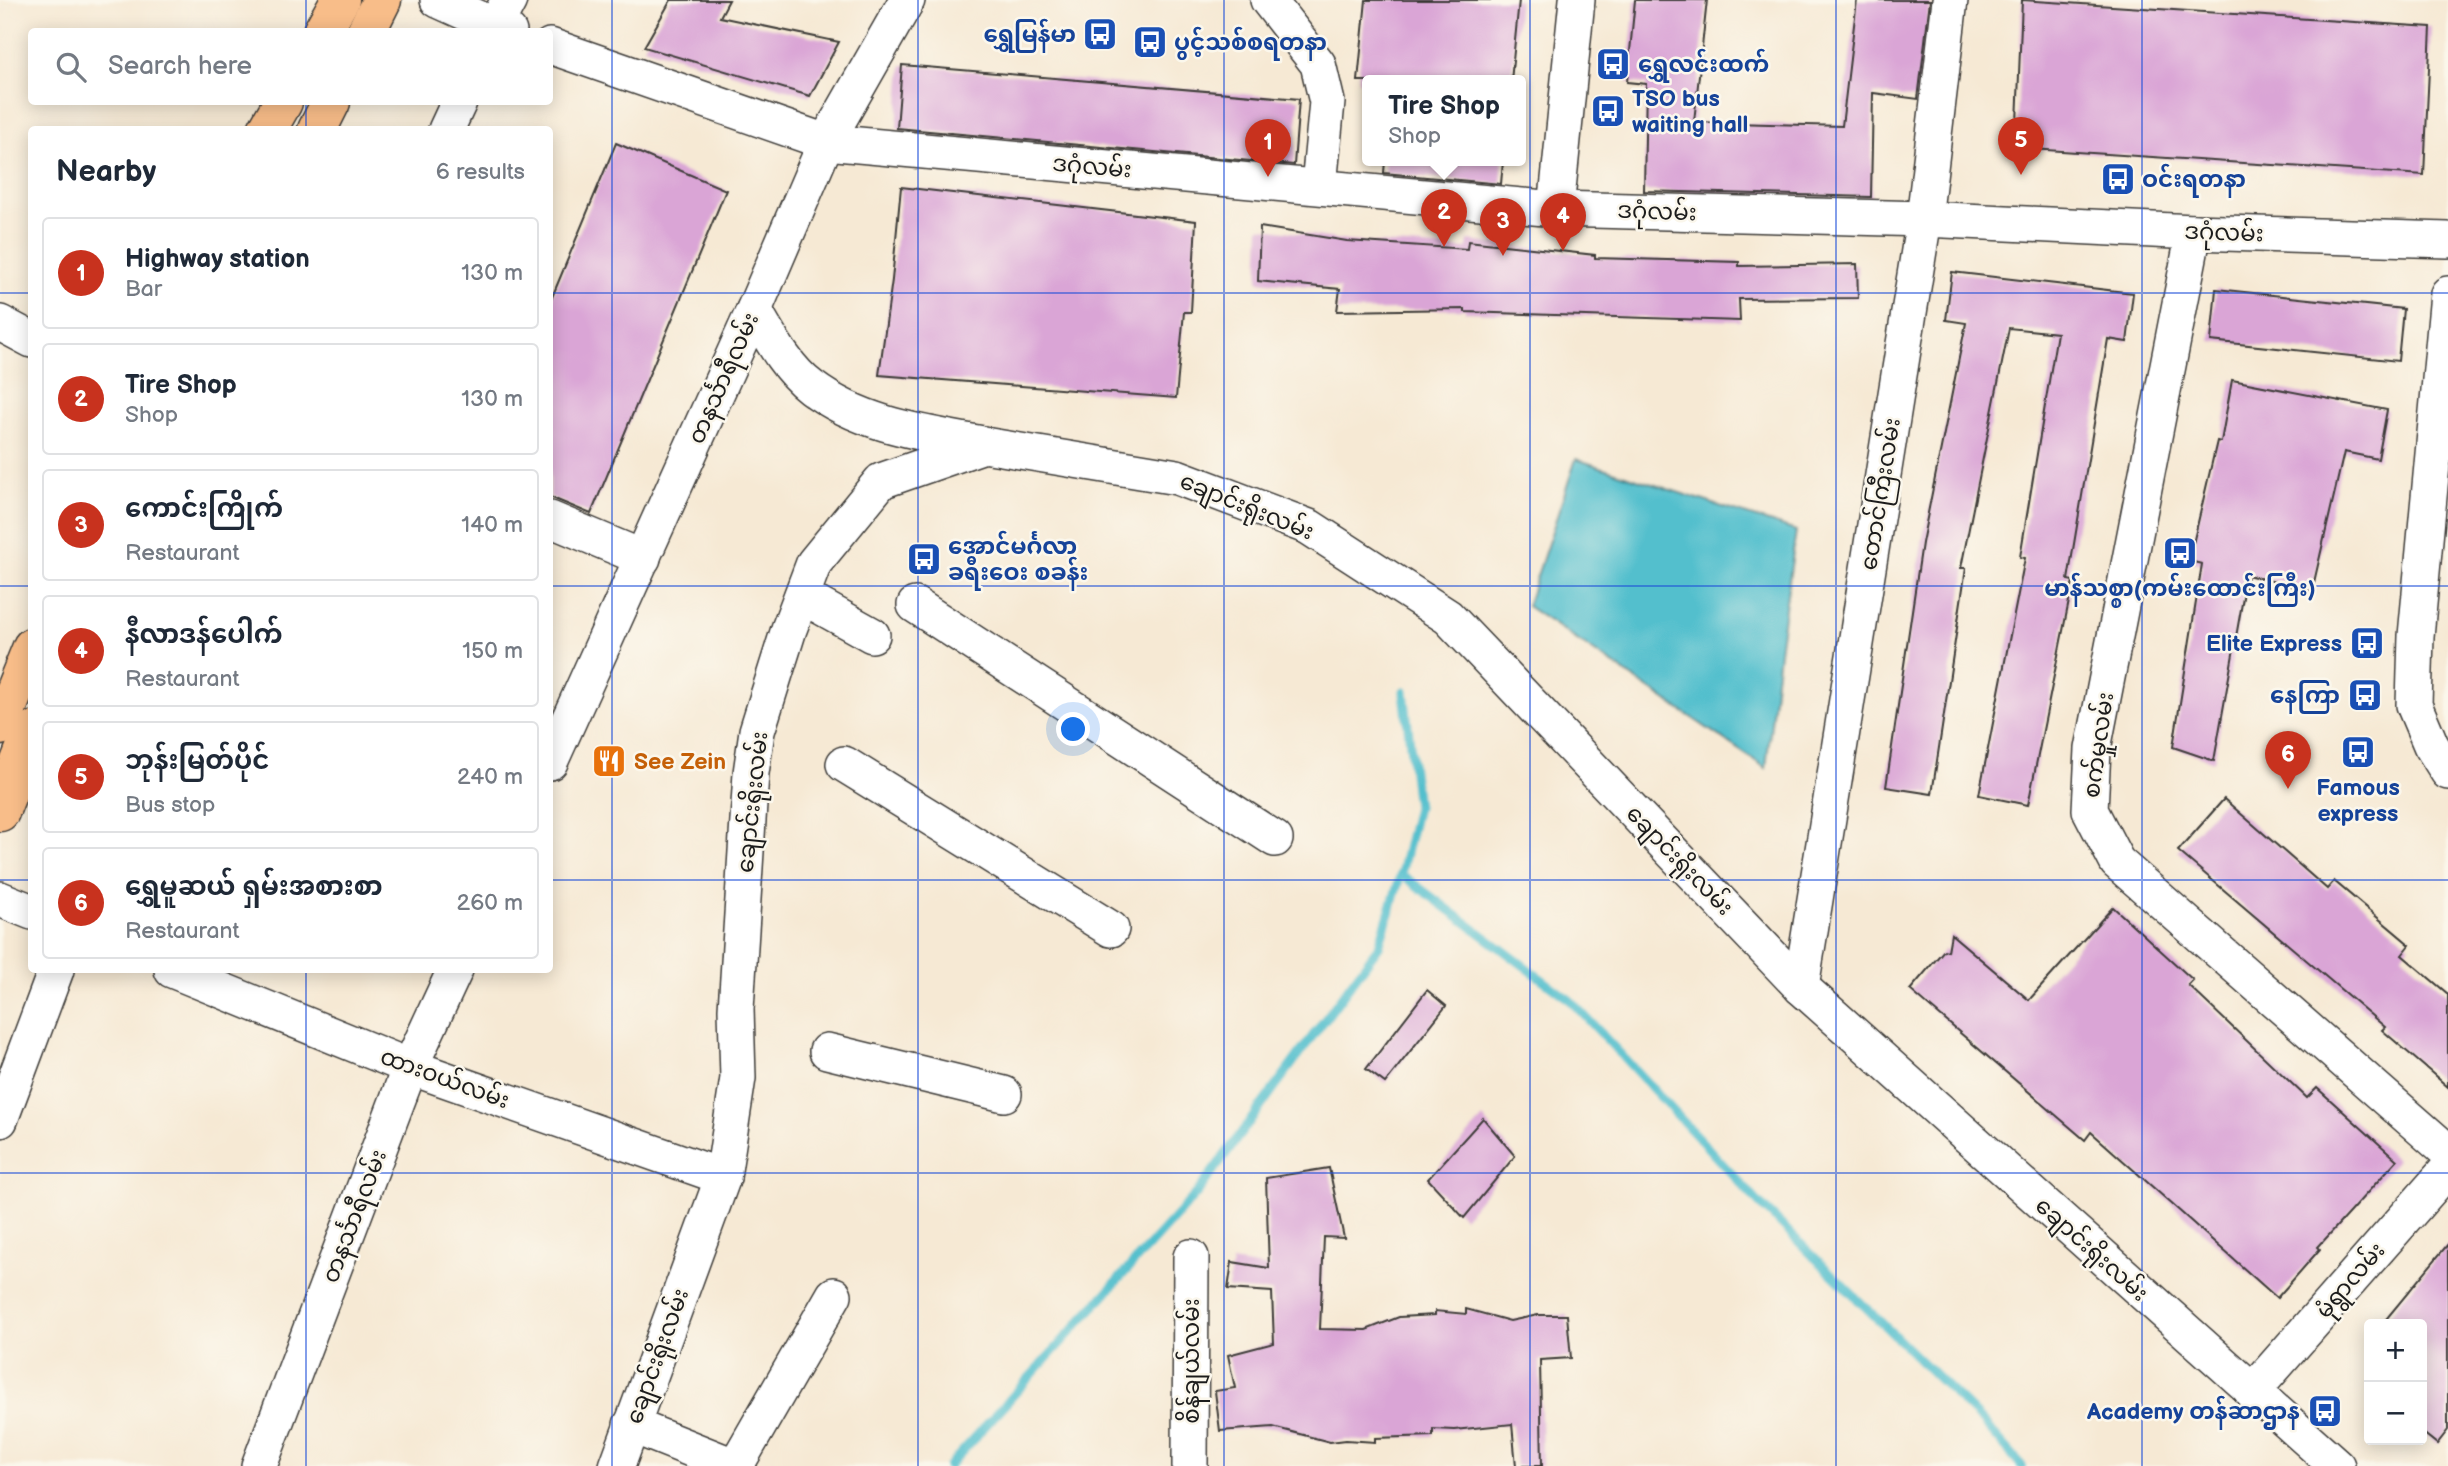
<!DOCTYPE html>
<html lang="en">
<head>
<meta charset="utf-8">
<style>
	:root { --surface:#fff; --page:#f2f2f3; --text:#1f2937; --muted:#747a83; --line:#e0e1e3; --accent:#c8321e }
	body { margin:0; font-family:"Balsamiq Sans","Noto Sans Myanmar",sans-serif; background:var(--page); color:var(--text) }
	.controls { position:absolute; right:21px; bottom:21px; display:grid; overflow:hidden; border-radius:7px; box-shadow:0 4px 18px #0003 }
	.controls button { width:63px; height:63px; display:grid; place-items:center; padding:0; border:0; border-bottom:2px solid var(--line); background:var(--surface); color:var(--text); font:35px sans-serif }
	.you { position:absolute; left:1074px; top:730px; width:24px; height:24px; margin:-18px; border:5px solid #fff; border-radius:50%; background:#1a73e8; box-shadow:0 0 0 10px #1a73e833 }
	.badge { display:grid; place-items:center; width:46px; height:46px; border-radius:50%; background:var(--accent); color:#fff; font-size:23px; font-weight:700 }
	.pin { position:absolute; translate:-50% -58px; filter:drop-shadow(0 2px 4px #0008) }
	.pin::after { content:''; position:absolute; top:37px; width:24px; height:21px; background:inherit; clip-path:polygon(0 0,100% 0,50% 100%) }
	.popup { position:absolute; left:1362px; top:75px; width:164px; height:91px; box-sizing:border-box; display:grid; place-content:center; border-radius:7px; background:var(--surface); filter:drop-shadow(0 2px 5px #0005); font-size:23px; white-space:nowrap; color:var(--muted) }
	.popup b { font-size:26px; color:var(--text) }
	.popup::after { content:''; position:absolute; left:50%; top:100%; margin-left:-14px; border:14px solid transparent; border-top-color:var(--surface) }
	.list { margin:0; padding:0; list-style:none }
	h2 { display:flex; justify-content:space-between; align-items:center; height:91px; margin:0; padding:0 28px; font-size:30px }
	h2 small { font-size:23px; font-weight:400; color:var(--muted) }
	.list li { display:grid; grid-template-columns:46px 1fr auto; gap:21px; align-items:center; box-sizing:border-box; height:112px; margin:0 14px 14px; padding:0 14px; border:2px solid var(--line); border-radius:7px }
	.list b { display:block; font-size:26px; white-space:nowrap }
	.list p { margin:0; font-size:23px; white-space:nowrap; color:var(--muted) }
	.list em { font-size:23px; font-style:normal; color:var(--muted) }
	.icon { flex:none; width:38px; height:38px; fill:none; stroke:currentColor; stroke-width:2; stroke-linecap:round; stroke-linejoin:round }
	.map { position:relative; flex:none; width:2448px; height:1466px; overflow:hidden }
	.search { position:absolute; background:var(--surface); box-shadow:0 4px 18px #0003; left:28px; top:28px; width:525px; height:77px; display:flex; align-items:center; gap:18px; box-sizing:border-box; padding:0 24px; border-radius:7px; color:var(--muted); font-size:26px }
	.panel { position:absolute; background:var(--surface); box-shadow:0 4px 18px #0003; left:28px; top:126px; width:525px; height:847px; border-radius:7px }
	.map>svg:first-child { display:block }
</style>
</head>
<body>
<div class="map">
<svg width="2448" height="1466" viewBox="0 0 2448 1466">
	<rect width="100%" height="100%" fill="#fbf7ec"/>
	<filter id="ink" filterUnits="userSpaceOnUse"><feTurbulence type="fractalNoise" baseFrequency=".0143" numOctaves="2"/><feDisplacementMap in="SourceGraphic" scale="14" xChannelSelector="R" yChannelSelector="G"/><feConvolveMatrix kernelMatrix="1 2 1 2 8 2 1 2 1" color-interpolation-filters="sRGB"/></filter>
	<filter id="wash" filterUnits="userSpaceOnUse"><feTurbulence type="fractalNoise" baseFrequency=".00686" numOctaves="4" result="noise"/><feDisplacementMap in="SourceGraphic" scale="28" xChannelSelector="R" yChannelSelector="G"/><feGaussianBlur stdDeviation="1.57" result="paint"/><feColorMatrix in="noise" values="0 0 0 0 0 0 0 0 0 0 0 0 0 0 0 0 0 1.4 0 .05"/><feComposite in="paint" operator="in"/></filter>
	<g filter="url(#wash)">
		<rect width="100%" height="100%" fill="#f6e9d4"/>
		<path fill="#53bfcd" stroke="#386e74" stroke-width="2" d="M1576 459 1796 531 1780 644 1766 768 1527 606Z"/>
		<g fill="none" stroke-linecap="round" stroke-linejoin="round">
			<g stroke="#53bfcd" stroke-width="9">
				<path d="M1401 874 1570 1000 1759 1203 1982 1421 2022 1466"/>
				<path d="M949 1466 1197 1193 1379 946 1401 874 1417 807 1404 691"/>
			</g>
		</g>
		<g id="blocks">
			<g fill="#daa5d6">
				<path d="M671 0H729L720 17 839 42 810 96 644 47Z"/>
				<path d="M1366 0H1519L1511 81H1358Z"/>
				<path d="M1635 0H1707L1694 122 1842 126 1857 0H1930L1918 99 1873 93 1871 197 1644 191 1646 84 1627 82Z"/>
				<path d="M2022 0 2431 27 2424 175 2016 148Z"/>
				<path d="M902 65 1299 99 1294 165 897 128Z"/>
				<path d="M616 143 726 190 591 514 550 497V302Z"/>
				<path d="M1385 161H1503L1501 184 1384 173Z"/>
				<path d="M901 187 1196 221 1191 312H1184L1176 398 879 375 892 280Z"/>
				<path d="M1260 227 1347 241 1467 249 1468 241 1595 255V258L1739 262V266L1857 264 1858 298 1739 299 1740 321 1465 312V309L1337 311 1340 289 1258 281Z"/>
				<path d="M1952 272 2133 293 2127 342 2108 339 2068 580 2073 581 2028 805 1979 795 2025 558 2020 557 2057 333 2009 328 1961 568H1966L1932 794 1886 787 1922 543 1966 323 1946 320Z"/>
				<path d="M2216 289 2403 309 2398 361 2211 341Z"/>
				<path d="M2232 380 2387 410 2378 459 2344 452 2312 591 2247 575 2214 761 2173 747 2202 564 2189 561 2217 441 2221 442Z"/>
				<path d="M2224 799 2327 889 2334 881 2410 945 2402 955 2448 994V1087L2382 1030 2385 1027 2178 851Z"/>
				<path d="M2113 907 2193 980 2188 985 2307 1098 2317 1088 2397 1160 2318 1247 2320 1249 2277 1298 2091 1132 2085 1140 1910 990 1944 950 1948 951 1951 934 2029 1000Z"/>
				<path d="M1427 990 1446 1006 1385 1083 1366 1069Z"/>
				<path d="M1483 1118 1515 1156 1464 1218 1428 1179Z"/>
				<path d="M1329 1168 1344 1238 1324 1237 1320 1329 1366 1330 1399 1317 1435 1315V1311L1466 1314V1309L1510 1321 1538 1315H1567L1571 1358 1540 1360 1542 1466H1516L1512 1424 1454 1430 1433 1429V1436L1375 1438V1442L1346 1440 1330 1442 1273 1427 1220 1431 1215 1391 1235 1388 1228 1355 1274 1343 1272 1292 1228 1289 1232 1262 1269 1268 1266 1178Z"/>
				<path d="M2448 1244V1430L2437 1444 2422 1432V1324H2382Z"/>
			</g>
		</g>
	</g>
	<g filter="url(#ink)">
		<use href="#blocks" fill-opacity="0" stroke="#3d3b38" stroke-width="2"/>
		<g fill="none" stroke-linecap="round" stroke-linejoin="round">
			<g stroke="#3d3b38" stroke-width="38">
				<g id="minor">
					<path d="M438 0 509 32"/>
					<path d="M1268 0 1318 64 1327 102 1319 186"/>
					<path d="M492 32 509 0"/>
					<path d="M550 46 826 142 1556 209 1924 219 2194 232 2448 240"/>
					<path d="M446 130 459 102"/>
					<path d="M1556 209 1577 0"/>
					<path d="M2194 232 2093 749 2090 810 2117 862 2448 1152"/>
					<path d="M2448 294 2416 636 2414 705 2431 745 2448 772"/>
					<path d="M754 310C770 337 786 368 811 387 861 425 923 433 983 444"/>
					<path d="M0 323 32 340"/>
					<path d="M550 519 643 558"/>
					<path d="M802 596 872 635"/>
					<path d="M915 605 1275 839"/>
					<path d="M550 762 754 310 826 142 907 0"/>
					<path d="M844 764 1111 929"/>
					<path d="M0 899 32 912"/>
					<path d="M172 970 410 1067 723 1177"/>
					<path d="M1801 987 1924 219 1950 0"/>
					<path d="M827 1051 1004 1094"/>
					<path d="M0 1120 56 970"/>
					<path d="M2252 1392 2448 1169"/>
					<path d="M631 1425 721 1461 729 1463 739 1460 834 1295"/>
					<path d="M259 1466 410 1067 455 970"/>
					<path d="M617 1466 723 1177 738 1078 736 1009 751 773 757 731 789 629 814 563 881 481 984 445 1177 477 1309 527 1448 617 1801 987 2337 1466"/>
					<path d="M1190 1466 1191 1257"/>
				</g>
			</g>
			<g stroke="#3d3b38" stroke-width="41">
				<g id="major">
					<path d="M322 32 340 0"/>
					<path d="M366 32 382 0"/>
					<path d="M267 130 283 102"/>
					<path d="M317 130 331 102"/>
					<path d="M0 726 32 647"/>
					<path d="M0 812 32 731"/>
				</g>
			</g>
			<use href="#minor" stroke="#fff" stroke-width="35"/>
			<use href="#major" stroke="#f8bd89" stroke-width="38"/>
		</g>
	</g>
	<path fill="none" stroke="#1d4ed8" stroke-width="2" stroke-opacity="0.55" d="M306 0V32M612 0V1466M918 0V1466M1224 0V1466M1530 0V1466M1836 0V1466M2142 0V1466M306 102V130M0 293H32M550 293H2448M0 586H32M550 586H2448M0 880H32M550 880H2448M306 970V1466M0 1173H2448"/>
	<defs>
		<g id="bus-square" transform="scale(1.75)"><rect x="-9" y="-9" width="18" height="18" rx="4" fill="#1a4fb4" stroke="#fbf7ec"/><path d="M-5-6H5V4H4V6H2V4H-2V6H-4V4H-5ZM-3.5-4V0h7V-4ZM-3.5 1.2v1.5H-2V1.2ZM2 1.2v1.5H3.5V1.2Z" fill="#fff"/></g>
		<g id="restaurant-square" transform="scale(1.75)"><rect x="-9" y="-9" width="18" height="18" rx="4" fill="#e8710a" stroke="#fbf7ec"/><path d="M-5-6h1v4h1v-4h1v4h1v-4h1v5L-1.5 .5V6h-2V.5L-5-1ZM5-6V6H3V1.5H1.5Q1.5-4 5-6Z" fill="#fff"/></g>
	</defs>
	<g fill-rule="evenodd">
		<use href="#bus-square" x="1100" y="34"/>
		<use href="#bus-square" x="1150" y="42"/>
		<use href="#bus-square" x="1613" y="64"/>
		<use href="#bus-square" x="1608" y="111"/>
		<use href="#bus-square" x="2118" y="179"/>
		<use href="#bus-square" x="2180" y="553"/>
		<use href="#bus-square" x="924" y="559"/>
		<use href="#bus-square" x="2367" y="643"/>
		<use href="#bus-square" x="2365" y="695"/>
		<use href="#bus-square" x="2358" y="752"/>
		<use href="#restaurant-square" x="609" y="761"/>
		<use href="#bus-square" x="2325" y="1411"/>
	</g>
	<g text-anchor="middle" stroke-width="5" stroke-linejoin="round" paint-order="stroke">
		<g font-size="23" font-weight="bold" fill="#164399" stroke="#fbf7ec" text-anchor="start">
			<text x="1076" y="42" text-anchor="end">ရွှေမြန်မာ</text>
			<text x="1174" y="50">ပွင့်သစ်စရတနာ</text>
			<text x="1638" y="72">ရွှေလင်းထက်</text>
			<text x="1632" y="106">TSO bus<tspan x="1632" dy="26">waiting hall</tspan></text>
			<text x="2142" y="187">ဝင်းရတနာ</text>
			<text x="948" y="554">အောင်မင်္ဂလာ<tspan x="948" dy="26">ခရီးဝေး စခန်း</tspan></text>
			<text x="2180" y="596" text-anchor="middle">မာန်သစ္စာ(ကမ်းထောင်းကြီး)</text>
			<text x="2342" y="651" text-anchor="end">Elite Express</text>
			<text x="2340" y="703" text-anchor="end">နေကြာ</text>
			<text x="2358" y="795" text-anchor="middle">Famous<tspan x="2358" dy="26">express</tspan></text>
			<text x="2300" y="1419" text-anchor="end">Academy တန်ဆာဌာန</text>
		</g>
		<g font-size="23" fill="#1c1c1c" stroke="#fbf7ec">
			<text transform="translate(1092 166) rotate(5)" y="8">ဒဂုံလမ်း</text>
			<text transform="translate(1657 211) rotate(2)" y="8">ဒဂုံလမ်း</text>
			<text transform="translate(2224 232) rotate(2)" y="8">ဒဂုံလမ်း</text>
			<text transform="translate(723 378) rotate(-66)" y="8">တနင်္သာရီလမ်း</text>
			<text transform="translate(1880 494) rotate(-81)" y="8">တောင်ကြီးလမ်း</text>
			<text transform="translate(1247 506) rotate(22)" y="8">ချောင်းရိုးလမ်း</text>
			<text transform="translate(2098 745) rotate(-82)" y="8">စက်မှုလမ်း</text>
			<text transform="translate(752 802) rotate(-84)" y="8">ချောင်းရိုးလမ်း</text>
			<text transform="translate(1680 860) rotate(46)" y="8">ချောင်းရိုးလမ်း</text>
			<text transform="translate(445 1078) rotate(20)" y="8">ထားဝယ်လမ်း</text>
			<text transform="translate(354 1216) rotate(-69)" y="8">တနင်္သာရီလမ်း</text>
			<text transform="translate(2092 1249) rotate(42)" y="8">ချောင်းရိုးလမ်း</text>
			<text transform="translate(2350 1280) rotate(-49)" y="8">မုံရွာလမ်း</text>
			<text transform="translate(657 1356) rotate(-70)" y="8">ချောင်းရိုးလမ်း</text>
			<text transform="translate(1191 1361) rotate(-90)" y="8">စိန်ချယ်လမ်း</text>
		</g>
		<g font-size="23" font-weight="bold" fill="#c56008" stroke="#fbf7ec" text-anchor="start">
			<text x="634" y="769">See Zein</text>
		</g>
	</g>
</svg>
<div class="controls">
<button>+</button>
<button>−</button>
</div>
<div class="you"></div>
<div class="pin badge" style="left:1268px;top:177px">1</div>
<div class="pin badge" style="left:1444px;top:247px">2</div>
<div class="popup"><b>Tire Shop</b>Shop</div>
<div class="pin badge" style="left:1503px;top:256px">3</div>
<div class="pin badge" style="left:1563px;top:251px">4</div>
<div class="pin badge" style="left:2021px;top:175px">5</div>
<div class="pin badge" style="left:2288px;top:789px">6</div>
<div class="search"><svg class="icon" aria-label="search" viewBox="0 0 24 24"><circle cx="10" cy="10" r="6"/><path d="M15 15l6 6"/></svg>Search here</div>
<section class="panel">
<h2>Nearby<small>6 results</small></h2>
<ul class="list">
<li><span class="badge">1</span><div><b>Highway station</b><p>Bar</p></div><em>130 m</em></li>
<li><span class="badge">2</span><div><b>Tire Shop</b><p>Shop</p></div><em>130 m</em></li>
<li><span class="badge">3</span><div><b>ကောင်းကြိုက်</b><p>Restaurant</p></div><em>140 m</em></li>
<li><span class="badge">4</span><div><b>နီလာဒန်ပေါက်</b><p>Restaurant</p></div><em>150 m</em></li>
<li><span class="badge">5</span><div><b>ဘုန်းမြတ်ပိုင်</b><p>Bus stop</p></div><em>240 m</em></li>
<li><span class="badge">6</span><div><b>ရွှေမူဆယ် ရှမ်းအစားစာ</b><p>Restaurant</p></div><em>260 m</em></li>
</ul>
</section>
</div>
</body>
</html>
